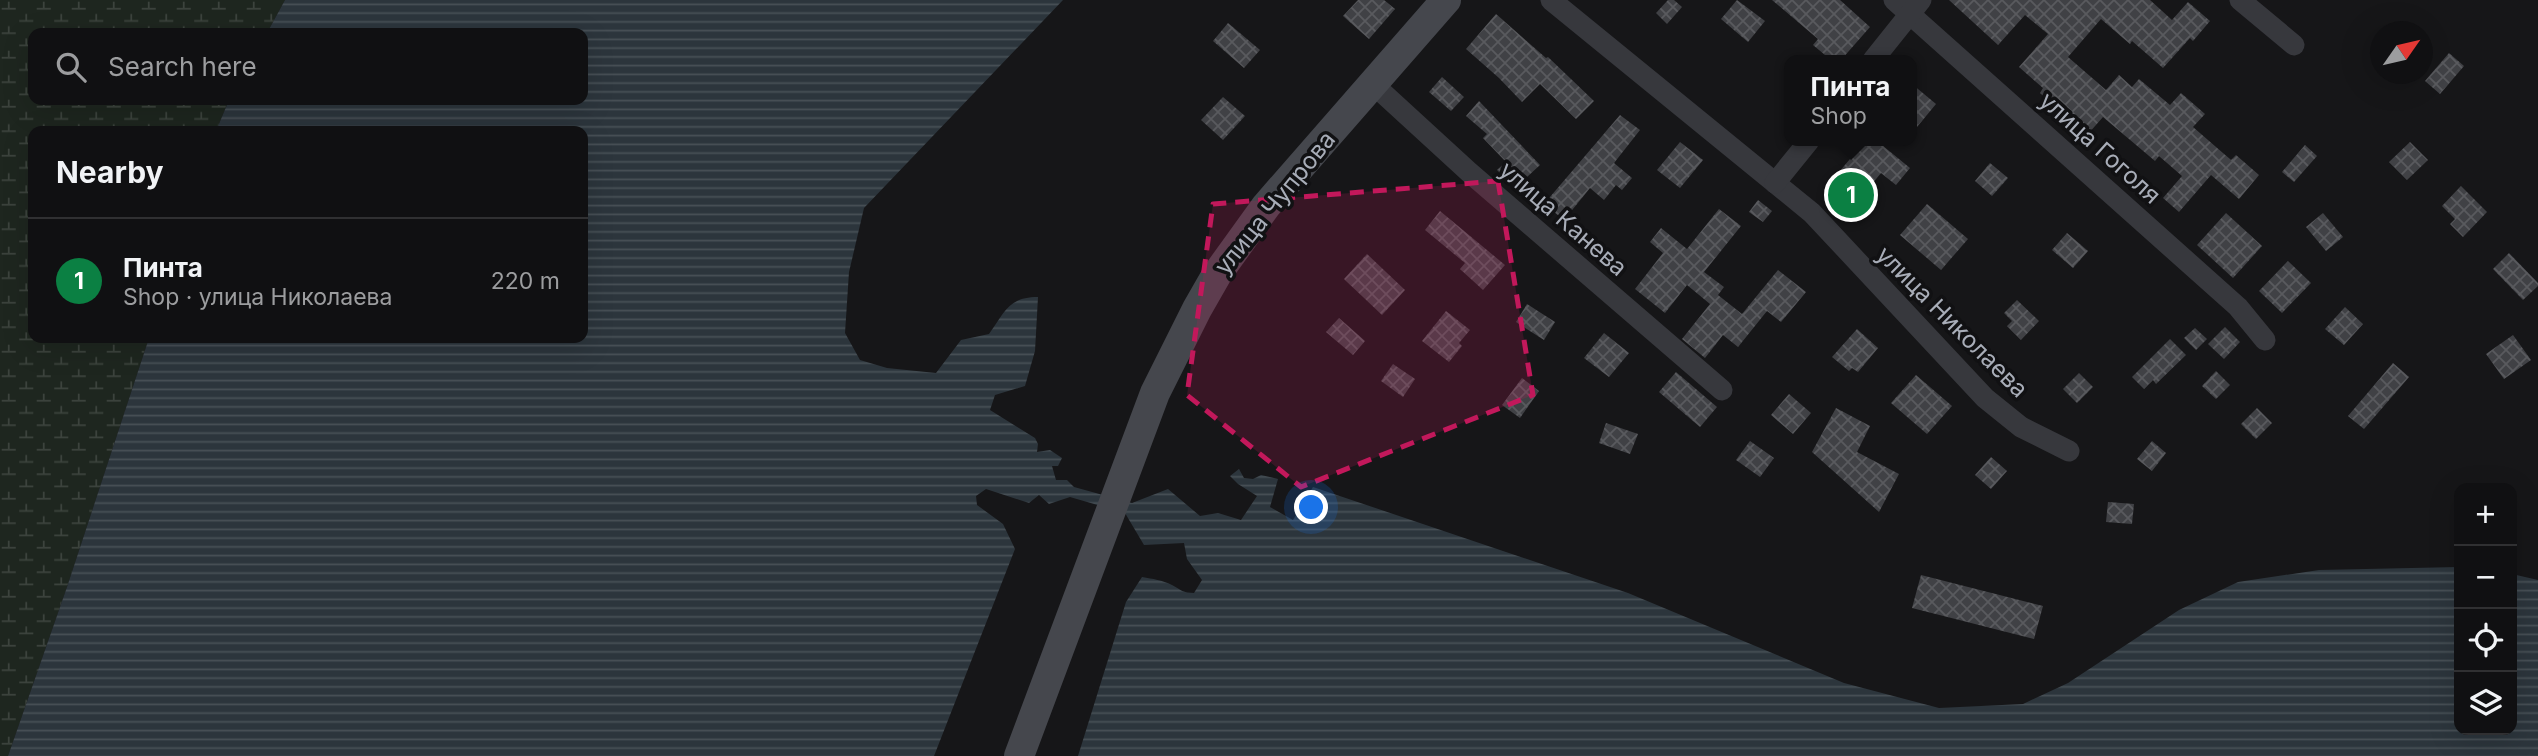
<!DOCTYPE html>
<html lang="en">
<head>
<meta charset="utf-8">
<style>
	:root { --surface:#101012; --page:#19191b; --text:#f1f3f6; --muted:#9c9d9f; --line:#303032; --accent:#0b8043 }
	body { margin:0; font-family:Inter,sans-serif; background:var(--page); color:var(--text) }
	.controls { position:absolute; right:21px; bottom:21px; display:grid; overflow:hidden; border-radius:14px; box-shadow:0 7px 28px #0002 }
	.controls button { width:63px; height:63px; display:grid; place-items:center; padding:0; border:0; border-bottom:2px solid var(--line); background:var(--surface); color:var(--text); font:35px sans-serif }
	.compass { position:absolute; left:2370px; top:21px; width:63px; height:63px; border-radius:50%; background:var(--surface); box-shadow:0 7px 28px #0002; rotate:56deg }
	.you { position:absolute; left:1312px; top:508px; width:24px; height:24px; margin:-18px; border:5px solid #fff; border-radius:50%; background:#1a73e8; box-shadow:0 0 0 10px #1a73e833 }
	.badge { display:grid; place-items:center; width:46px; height:46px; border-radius:50%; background:var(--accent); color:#fff; font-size:23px; font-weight:700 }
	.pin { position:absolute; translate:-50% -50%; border:4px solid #fff; box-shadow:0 2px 7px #0006 }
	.popup { position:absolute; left:1784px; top:55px; width:133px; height:91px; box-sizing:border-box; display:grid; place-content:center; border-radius:14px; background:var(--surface); filter:drop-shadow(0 2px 5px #0005); font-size:23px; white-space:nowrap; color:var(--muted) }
	.popup b { font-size:26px; color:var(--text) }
	.popup::after { content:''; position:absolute; left:50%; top:100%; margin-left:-14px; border:14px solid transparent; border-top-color:var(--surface) }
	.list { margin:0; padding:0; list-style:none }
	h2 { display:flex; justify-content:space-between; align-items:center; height:91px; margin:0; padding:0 28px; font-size:30px }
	h2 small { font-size:23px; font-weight:400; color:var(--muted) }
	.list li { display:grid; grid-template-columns:46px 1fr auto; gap:21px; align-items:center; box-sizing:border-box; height:126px; padding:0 28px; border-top:2px solid var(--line) }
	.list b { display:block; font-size:26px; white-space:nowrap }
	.list p { margin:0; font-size:23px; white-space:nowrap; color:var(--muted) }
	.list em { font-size:23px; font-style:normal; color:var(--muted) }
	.icon { flex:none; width:38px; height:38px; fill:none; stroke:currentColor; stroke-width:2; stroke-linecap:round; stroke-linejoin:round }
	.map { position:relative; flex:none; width:2538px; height:756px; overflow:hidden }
	.search { position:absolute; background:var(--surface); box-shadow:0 7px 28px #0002; left:28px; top:28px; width:560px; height:77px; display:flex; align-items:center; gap:18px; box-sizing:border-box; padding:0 24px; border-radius:14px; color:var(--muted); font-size:26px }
	.panel { position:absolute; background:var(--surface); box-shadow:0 7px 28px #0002; left:28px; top:126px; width:560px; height:217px; border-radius:14px }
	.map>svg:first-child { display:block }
</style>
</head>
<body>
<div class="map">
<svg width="2538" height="756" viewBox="0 0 2538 756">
	<defs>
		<pattern id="wetland-marsh" width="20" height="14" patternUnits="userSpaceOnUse" patternTransform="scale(1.75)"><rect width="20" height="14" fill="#1e261f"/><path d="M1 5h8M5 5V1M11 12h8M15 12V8" fill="none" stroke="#3c433d"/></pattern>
		<pattern id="water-rules" width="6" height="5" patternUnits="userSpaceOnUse" patternTransform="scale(1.75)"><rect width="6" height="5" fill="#2c353c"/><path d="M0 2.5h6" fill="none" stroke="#485056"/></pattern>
		<pattern id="building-cross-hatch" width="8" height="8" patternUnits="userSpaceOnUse" patternTransform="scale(1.75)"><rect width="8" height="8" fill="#404145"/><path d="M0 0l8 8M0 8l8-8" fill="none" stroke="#595a5e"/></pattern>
	</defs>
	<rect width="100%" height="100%" fill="#161618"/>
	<path fill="url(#wetland-marsh)" d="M0 0H285L267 33H33V100H229L216 131H33V338H149L67 587 8 756H0Z"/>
	<path fill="url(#water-rules)" d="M285 0H1063L864 208 849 272 845 333 860 360 887 368 936 373 961 340 989 334C1005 312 1008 297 1038 297L1035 351 1025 386 995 395 990 410 1035 438 1038 444 1037 452 1050 450 1062 458 1058 466H1052L1056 480H1067L1074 487 1132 503 1168 489 1200 516 1218 513 1241 520 1257 496 1238 484 1230 476 1239 469 1244 478 1253 479 1261 475 1278 479 1270 507 1293 520 1313 487 1628 593 1844 683 1939 708 2023 704 2068 683 2179 610 2238 582 2319 570 2459 567V730H2512V574L2538 580V756H1078L1126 602 1142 577C1153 579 1162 580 1172 585 1181 590 1183 593 1194 593L1202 580 1187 559 1184 543 1144 545 1125 513 1070 497 1049 504 1039 495 1029 503 986 489 976 496 977 505 1003 524 1015 549 934 756H8L67 587 149 338H583V131H216L229 100H583V33H267Z"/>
	<g fill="url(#building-cross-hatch)">
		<path d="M1358 0H1384L1395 9 1369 39 1343 16Z"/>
		<path d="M1668 0H1674L1682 7 1667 24 1656 13Z"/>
		<path d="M1737 0 1765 21 1748 42 1721 19Z"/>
		<path d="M1772 0H1840L1870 27 1841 60H1831L1813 45 1818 39Z"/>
		<path d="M1949 0H2150L2172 20 2188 2 2210 21 2193 41 2190 38 2163 68 2132 41 2130 44 2101 19 2068 57 2106 90 2119 75 2132 87 2139 79 2170 105 2181 93 2205 114 2193 127 2231 160 2236 155 2259 175 2239 199 2211 175 2179 212 2163 198 2182 176 2159 156 2155 161 2103 117 2088 134 2040 93 2043 88 2019 67 2048 34 2025 15 1998 45Z"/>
		<path d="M1496 14 1546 58 1548 57 1594 101 1576 119 1540 84 1522 102 1499 78 1466 49Z"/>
		<path d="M1228 23 1260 50 1244 68 1213 41Z"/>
		<path d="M2449 53 2464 66 2440 94 2425 81Z"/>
		<path d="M1442 77 1464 97 1451 111 1429 92Z"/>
		<path d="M1912 84 1936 104 1912 133Z"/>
		<path d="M1223 97 1245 116 1223 140 1201 120Z"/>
		<path d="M1479 101 1540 165 1515 188 1497 170 1506 162 1483 138 1487 134 1466 116Z"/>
		<path d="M1620 115 1640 130 1614 163 1632 178 1622 190 1616 185 1604 200 1590 188 1564 220 1544 204Z"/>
		<path d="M1865 141H1877L1910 168 1896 185 1881 173 1849 212 1824 190Z"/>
		<path d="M1680 142 1703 160 1680 188 1657 170Z"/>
		<path d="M2410 142 2428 160 2407 180 2389 162Z"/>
		<path d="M2305 145 2317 156 2294 182 2282 172Z"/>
		<path d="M1990 163 2008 178 1992 196 1975 181Z"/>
		<path d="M2461 186 2487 212 2463 237 2450 224 2455 219 2442 206Z"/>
		<path d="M1758 200 1772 211 1763 222 1749 212Z"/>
		<path d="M1927 204 1968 239 1941 270 1900 235Z"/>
		<path d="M1719 209 1741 226 1704 272 1724 287 1718 295 1742 314 1778 270 1806 292 1781 322 1767 311 1738 347 1723 335 1705 358 1682 339 1710 304 1687 285 1665 313 1635 289 1663 253 1650 242 1661 228 1687 249Z"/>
		<path d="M1440 211 1505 265 1483 290 1460 269 1465 263 1425 230Z"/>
		<path d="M2226 213 2262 246 2233 278 2197 245Z"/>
		<path d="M2323 213 2343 237 2326 251 2306 227Z"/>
		<path d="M2067 233 2088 251 2073 268 2052 250Z"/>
		<path d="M2509 253 2538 283V286L2523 300 2493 269Z"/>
		<path d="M1367 254 1405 290 1382 315 1344 279Z"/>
		<path d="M2288 261 2311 283 2282 313 2259 291Z"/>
		<path d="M2017 300 2039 321 2021 340 2007 326 2012 321 2004 313Z"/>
		<path d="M1527 304 1555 322 1544 340 1516 322Z"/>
		<path d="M2345 307 2363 324 2344 345 2325 329Z"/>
		<path d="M1446 311 1470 330 1459 343 1462 346 1449 362 1422 341Z"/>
		<path d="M1339 318 1365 341 1353 355 1326 332Z"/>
		<path d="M2225 327 2240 342 2224 359 2208 344Z"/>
		<path d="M2195 328 2207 339 2196 350 2184 338Z"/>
		<path d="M1857 329 1878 348 1858 372 1852 368 1849 371 1832 357Z"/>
		<path d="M1604 333 1629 353 1609 377 1584 358Z"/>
		<path d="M2513 335 2531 360 2504 379 2486 354Z"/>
		<path d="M2170 339 2186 355 2156 384 2153 380 2144 389 2132 377Z"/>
		<path d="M2393 363 2409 377 2364 429 2348 416Z"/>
		<path d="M1393 364 1415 379 1403 397 1381 381Z"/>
		<path d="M2216 371 2230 385 2216 399 2202 386Z"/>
		<path d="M1676 372 1717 407 1700 427 1659 392Z"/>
		<path d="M2079 373 2093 387 2077 403 2063 389Z"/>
		<path d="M1916 375 1952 406 1927 434 1891 403Z"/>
		<path d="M1522 378 1539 391 1520 418 1502 405Z"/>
		<path d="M1789 394 1811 413 1793 434 1771 415Z"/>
		<path d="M1836 408 1870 426 1857 452 1899 474 1879 512 1812 452Z"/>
		<path d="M2257 408 2272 423 2256 439 2241 424Z"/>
		<path d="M1606 423 1638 434 1630 454 1599 443Z"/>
		<path d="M1750 441 1774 458 1760 477 1736 460Z"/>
		<path d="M2152 441 2166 453 2152 471 2137 459Z"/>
		<path d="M1991 457 2007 471 1991 489 1975 475Z"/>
		<path d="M2108 502 2134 504 2132 524 2106 522Z"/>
		<path d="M1921 575 2043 606 2034 639 1912 608Z"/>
	</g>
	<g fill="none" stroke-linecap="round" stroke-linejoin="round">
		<g stroke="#37383d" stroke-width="21">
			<path d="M1551 0 1812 213 1985 398 2021 427 2069 451"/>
			<path d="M1894 0 2238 307 2265 340"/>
			<path d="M2240 0 2294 45"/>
			<path d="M1873 60 1921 0"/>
			<path d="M1373 84 1469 172 1722 390"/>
			<path d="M1775 183 1809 141"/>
		</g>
		<path stroke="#45474d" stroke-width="30" d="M1019 756 1155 393 1197 309 1217 274 1266 206 1446 0"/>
	</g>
	<path fill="#c2185b" fill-opacity="0.2" stroke="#c2185b" stroke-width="5" stroke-dasharray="14 9" stroke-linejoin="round" d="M1498 181 1533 395 1301 487 1187 395 1213 204Z"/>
	<g text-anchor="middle" stroke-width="7" stroke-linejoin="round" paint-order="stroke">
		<g font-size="24" fill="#a8adb8" stroke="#111113">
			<text transform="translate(2100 148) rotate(42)" y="8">улица Гоголя</text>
			<text transform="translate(1275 203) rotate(-51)" y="8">улица Чупрова</text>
			<text transform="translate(1563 219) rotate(41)" y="8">улица Канева</text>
			<text transform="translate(1952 322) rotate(45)" y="8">улица Николаева</text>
		</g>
	</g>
</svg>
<div class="controls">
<button>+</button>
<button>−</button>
<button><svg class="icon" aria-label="locate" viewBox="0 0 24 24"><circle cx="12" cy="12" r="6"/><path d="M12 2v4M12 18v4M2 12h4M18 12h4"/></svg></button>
<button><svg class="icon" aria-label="layers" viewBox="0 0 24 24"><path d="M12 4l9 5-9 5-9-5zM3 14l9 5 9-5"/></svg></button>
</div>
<svg class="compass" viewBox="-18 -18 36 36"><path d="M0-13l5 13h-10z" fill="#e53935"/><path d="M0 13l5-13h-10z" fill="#9c9d9f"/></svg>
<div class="you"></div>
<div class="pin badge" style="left:1851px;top:195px">1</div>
<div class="popup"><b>Пинта</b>Shop</div>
<div class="search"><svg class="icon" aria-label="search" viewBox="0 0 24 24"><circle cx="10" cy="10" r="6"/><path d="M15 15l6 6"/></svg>Search here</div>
<section class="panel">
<h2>Nearby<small></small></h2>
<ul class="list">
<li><span class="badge">1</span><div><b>Пинта</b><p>Shop · улица Николаева</p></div><em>220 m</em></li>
</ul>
</section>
</div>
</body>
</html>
